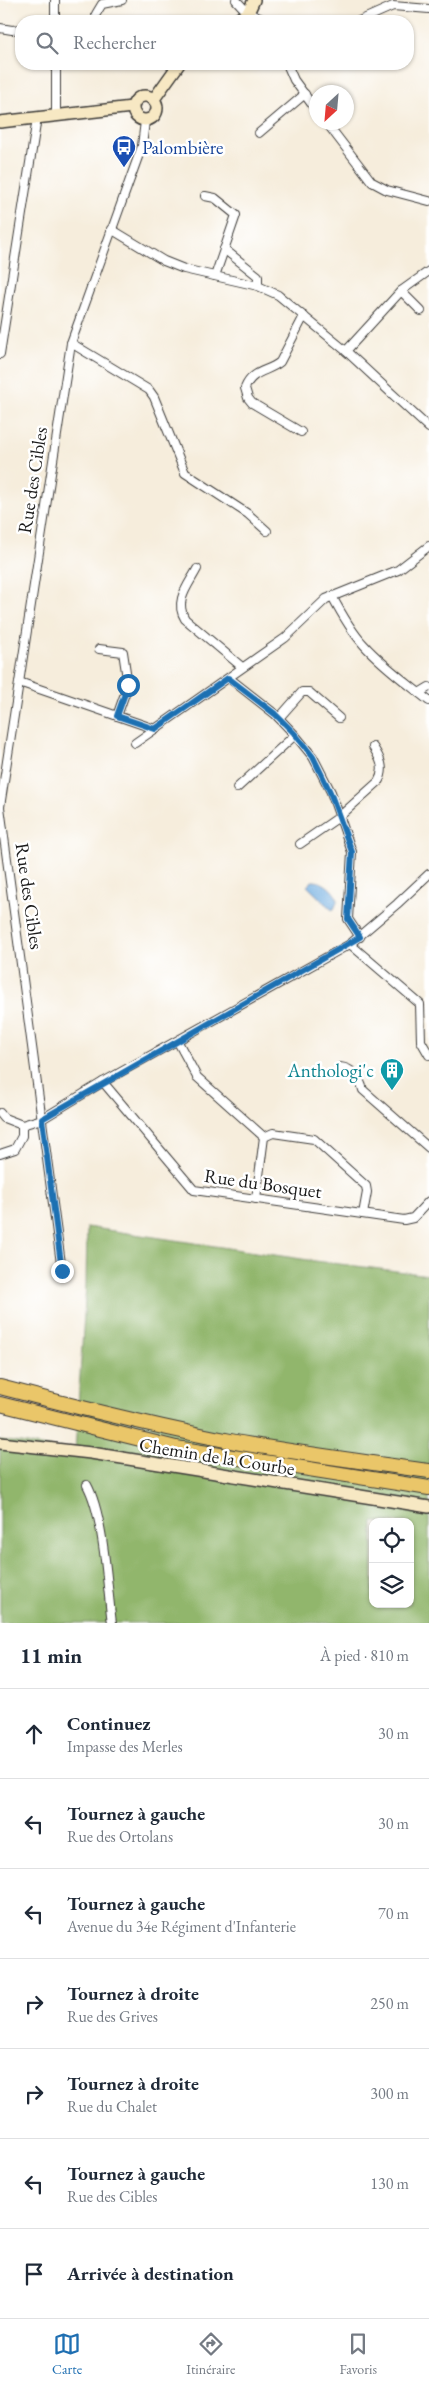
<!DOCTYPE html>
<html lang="fr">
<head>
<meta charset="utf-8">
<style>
	:root { --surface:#fff; --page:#f2f2f3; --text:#1f2937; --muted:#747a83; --line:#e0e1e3; --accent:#1f6fb2 }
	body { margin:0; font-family:"EB Garamond",serif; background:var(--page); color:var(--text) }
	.controls { position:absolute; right:15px; bottom:15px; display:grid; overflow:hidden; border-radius:10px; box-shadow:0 1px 4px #0004 }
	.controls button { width:45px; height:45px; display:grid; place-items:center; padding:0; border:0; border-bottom:1px solid var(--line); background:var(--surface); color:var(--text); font:25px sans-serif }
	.compass { position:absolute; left:309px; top:85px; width:45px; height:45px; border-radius:50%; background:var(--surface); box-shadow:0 1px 4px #0004; rotate:206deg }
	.stop { position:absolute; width:15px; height:15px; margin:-11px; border:4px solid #1f6fb2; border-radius:50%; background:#fff }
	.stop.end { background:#1f6fb2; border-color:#fff; box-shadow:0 1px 5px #0008 }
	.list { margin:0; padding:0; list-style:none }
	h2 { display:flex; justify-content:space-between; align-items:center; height:65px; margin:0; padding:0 20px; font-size:21px }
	h2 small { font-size:16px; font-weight:400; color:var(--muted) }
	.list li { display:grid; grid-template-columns:32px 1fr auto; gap:15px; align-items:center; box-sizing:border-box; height:90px; padding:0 20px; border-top:1px solid var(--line) }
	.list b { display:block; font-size:19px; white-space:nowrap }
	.list p { margin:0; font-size:16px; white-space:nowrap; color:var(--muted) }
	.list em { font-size:16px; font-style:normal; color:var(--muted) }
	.icon { flex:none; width:28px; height:28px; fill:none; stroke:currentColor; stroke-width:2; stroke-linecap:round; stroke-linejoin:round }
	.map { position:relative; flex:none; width:429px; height:1623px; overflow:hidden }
	.search { position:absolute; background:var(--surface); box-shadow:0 1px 4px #0004; left:15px; right:15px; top:15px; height:55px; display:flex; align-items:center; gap:12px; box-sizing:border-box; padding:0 18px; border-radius:20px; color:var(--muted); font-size:19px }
	.sheet { height:695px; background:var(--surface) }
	nav { display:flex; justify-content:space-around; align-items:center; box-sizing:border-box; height:70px; border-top:1px solid var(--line); background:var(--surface); font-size:14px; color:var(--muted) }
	nav a { display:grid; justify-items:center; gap:2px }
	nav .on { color:var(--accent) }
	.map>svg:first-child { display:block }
</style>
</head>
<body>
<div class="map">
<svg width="429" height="1623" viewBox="0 0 429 1623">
	<rect width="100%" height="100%" fill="#fff"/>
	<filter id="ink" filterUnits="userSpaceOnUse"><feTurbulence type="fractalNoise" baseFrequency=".02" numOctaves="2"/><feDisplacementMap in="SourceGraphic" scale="10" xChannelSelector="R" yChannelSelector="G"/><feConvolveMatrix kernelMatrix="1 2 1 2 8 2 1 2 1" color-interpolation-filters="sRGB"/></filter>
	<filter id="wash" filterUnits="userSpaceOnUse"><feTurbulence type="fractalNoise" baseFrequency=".0096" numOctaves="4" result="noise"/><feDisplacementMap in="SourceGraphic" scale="20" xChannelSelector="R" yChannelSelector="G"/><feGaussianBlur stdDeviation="1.12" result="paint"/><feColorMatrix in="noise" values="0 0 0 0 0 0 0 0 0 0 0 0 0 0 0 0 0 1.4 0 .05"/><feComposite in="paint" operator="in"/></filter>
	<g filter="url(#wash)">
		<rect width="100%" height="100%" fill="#f6eddc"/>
		<path fill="#91b66c" stroke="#566944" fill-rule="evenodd" d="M87 1227 315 1261 429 1275V1623H0V1440L75 1451 86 1284ZM373 1522H410V1604H373Z"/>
		<path fill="#6dabdf" stroke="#44647e" d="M312 881C323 880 334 890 338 900L334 909 332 910 307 886Z"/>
	</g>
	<g filter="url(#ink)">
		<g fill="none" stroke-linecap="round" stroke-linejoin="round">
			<g stroke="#3d3b39" stroke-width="10">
				<g id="street">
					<path d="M55 0V21"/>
					<path d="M236 0 248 13 267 21"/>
					<path d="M96 14 102 4 122 0"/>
					<path d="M359 21 393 6 429 9"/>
					<path d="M0 28 12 30 21 29"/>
					<path d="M56 64V115"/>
					<path d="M287 64 294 80 316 110"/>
					<path d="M326 122 372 182 387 190 429 201"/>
					<path d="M259 133 305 94"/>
					<path d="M205 196 215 198 236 215 215 276"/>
					<path d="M111 229 164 261 184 269 258 286 278 295 346 351 429 428"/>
					<path d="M224 249 258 276V286"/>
					<path d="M401 291 429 271"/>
					<path d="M71 343 149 390 154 397 185 473 248 514 267 531"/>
					<path d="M346 351 401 291 421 311"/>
					<path d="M0 354 37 118"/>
					<path d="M301 432 252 403 248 398 245 388C252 370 268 372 280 362L304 316"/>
					<path d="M197 569C188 586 174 601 185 619L242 667"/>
					<path d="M332 596C341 613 351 631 364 645 383 666 407 683 429 701"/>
					<path d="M99 649 123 652 128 685 117 716"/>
					<path d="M229 678 275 714 295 735 313 757 331 792 352 852 348 919 360 937"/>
					<path d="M19 682 155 729"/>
					<path d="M419 693 429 687"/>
					<path d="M279 718 302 692H309L339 718"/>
					<path d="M135 743 285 638 326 599 398 570 429 546"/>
					<path d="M237 788 295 735"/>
					<path d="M300 844 339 817 378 782C386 769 380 758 373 747"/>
					<path d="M350 944 420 1004 421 1041 429 1055"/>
					<path d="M178 1042 197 1077 264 1137 256 1199"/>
					<path d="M340 1067C352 1068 360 1078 363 1090L429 1148"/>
					<path d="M103 1082 194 1190 404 1220 413 1218 429 1201"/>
					<path d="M0 1113 4 1118 22 1125"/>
					<path d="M264 1137 273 1133 314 1139 366 1186 367 1192 363 1214"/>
					<path d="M0 1154 15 1149 22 1136V1125L42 1119 103 1082 350 944 397 904 429 874"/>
					<path d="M62 1271 0 807 71 343 142 146 145 121"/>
					<path d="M87 1485C104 1516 107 1586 112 1623"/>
				</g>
			</g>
			<g stroke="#3d3b39" stroke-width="14">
				<g id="secondary">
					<path d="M235 21 248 13 254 0"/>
					<circle cx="145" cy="108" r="12"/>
					<path d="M154 99 179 64"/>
					<path d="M0 122 132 107"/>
					<path d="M0 1443 91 1453 429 1507"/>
				</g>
			</g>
			<g stroke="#3d3b39" stroke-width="16">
				<g id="highway">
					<path d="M0 1387C80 1408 160 1428 241 1443 303 1454 366 1462 429 1471"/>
					<path d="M0 1404 176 1448 429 1488"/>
				</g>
			</g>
			<use href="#street" stroke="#fff" stroke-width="8"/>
			<use href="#secondary" stroke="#f7e8c3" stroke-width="11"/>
			<use href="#highway" stroke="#eac669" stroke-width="14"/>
		</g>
	</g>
	<g fill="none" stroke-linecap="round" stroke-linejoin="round" filter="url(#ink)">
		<path stroke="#1f6fb2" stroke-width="6" d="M62 1271 42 1119 360 937 348 919 352 852 330 792 313 757 295 734 275 714 228 678 155 729 117 716 128 685"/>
	</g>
	<defs>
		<g id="bus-pin" transform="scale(1.25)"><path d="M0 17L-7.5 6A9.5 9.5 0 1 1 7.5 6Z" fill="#1a4fb4" stroke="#fff"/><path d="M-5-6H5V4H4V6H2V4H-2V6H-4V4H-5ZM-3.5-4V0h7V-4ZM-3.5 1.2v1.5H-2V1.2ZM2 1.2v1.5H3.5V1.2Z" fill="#fff"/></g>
		<g id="building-pin" transform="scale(1.25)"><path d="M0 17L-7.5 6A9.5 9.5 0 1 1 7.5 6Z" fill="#0f9aa8" stroke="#fff"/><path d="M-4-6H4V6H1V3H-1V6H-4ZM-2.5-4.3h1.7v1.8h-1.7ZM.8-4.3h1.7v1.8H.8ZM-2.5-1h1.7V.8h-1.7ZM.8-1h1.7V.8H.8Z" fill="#fff"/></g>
	</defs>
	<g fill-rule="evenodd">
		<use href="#bus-pin" x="124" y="147"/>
		<use href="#building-pin" x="392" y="1070"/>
	</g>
	<g text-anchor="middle" stroke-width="5" stroke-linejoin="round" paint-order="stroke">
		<g font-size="19" fill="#164399" stroke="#fff" text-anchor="start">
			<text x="142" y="154">Palombière</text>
		</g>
		<g font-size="19" fill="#1c1c1c" stroke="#fff">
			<text transform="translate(32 480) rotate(-81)" y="7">Rue des Cibles</text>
			<text transform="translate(30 896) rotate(82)" y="7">Rue des Cibles</text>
			<text transform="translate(263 1183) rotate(8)" y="7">Rue du Bosquet</text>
			<text transform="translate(217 1456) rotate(9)" y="7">Chemin de la Courbe</text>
		</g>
		<g font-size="19" fill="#0d838f" stroke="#fff" text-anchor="end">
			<text x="374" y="1077">Anthologi'c</text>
		</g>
	</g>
</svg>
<div class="controls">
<button><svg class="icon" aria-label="locate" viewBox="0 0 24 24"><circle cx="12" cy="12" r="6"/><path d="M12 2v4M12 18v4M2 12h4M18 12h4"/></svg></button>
<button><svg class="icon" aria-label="layers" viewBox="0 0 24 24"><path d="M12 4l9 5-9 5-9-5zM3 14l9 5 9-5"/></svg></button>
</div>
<svg class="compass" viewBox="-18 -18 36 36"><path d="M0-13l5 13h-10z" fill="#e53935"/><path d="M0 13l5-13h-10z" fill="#747a83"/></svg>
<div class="stop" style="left:128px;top:685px"></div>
<div class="stop end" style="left:62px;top:1271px"></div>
<div class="search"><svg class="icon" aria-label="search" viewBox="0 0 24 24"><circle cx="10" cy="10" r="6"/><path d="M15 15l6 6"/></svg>Rechercher</div>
</div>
<section class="sheet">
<h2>11 min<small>À pied · 810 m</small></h2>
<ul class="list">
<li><svg class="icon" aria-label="ahead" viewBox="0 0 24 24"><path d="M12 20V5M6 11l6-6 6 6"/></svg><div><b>Continuez</b><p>Impasse des Merles</p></div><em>30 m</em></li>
<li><svg class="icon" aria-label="left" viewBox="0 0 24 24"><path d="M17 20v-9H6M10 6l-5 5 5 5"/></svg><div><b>Tournez à gauche</b><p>Rue des Ortolans</p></div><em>30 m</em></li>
<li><svg class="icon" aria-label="left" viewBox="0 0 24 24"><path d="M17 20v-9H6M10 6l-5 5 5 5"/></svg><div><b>Tournez à gauche</b><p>Avenue du 34e Régiment d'Infanterie</p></div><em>70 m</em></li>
<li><svg class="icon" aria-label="right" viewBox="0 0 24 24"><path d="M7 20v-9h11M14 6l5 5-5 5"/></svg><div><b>Tournez à droite</b><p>Rue des Grives</p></div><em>250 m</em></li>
<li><svg class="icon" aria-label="right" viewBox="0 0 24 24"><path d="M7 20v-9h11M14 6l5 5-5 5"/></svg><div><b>Tournez à droite</b><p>Rue du Chalet</p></div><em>300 m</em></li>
<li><svg class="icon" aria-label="left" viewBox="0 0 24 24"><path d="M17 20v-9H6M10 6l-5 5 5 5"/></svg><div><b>Tournez à gauche</b><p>Rue des Cibles</p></div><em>130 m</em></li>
<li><svg class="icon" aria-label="arrive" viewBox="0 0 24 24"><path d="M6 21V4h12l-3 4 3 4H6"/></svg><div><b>Arrivée à destination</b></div></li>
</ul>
</section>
<nav>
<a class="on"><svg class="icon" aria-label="map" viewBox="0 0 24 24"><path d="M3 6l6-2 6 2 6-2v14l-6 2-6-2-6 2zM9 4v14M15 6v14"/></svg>Carte</a>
<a><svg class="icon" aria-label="directions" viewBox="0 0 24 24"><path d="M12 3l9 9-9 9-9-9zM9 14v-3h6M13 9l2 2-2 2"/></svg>Itinéraire</a>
<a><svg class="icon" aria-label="saved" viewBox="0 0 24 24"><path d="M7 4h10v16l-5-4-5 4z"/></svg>Favoris</a>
</nav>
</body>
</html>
